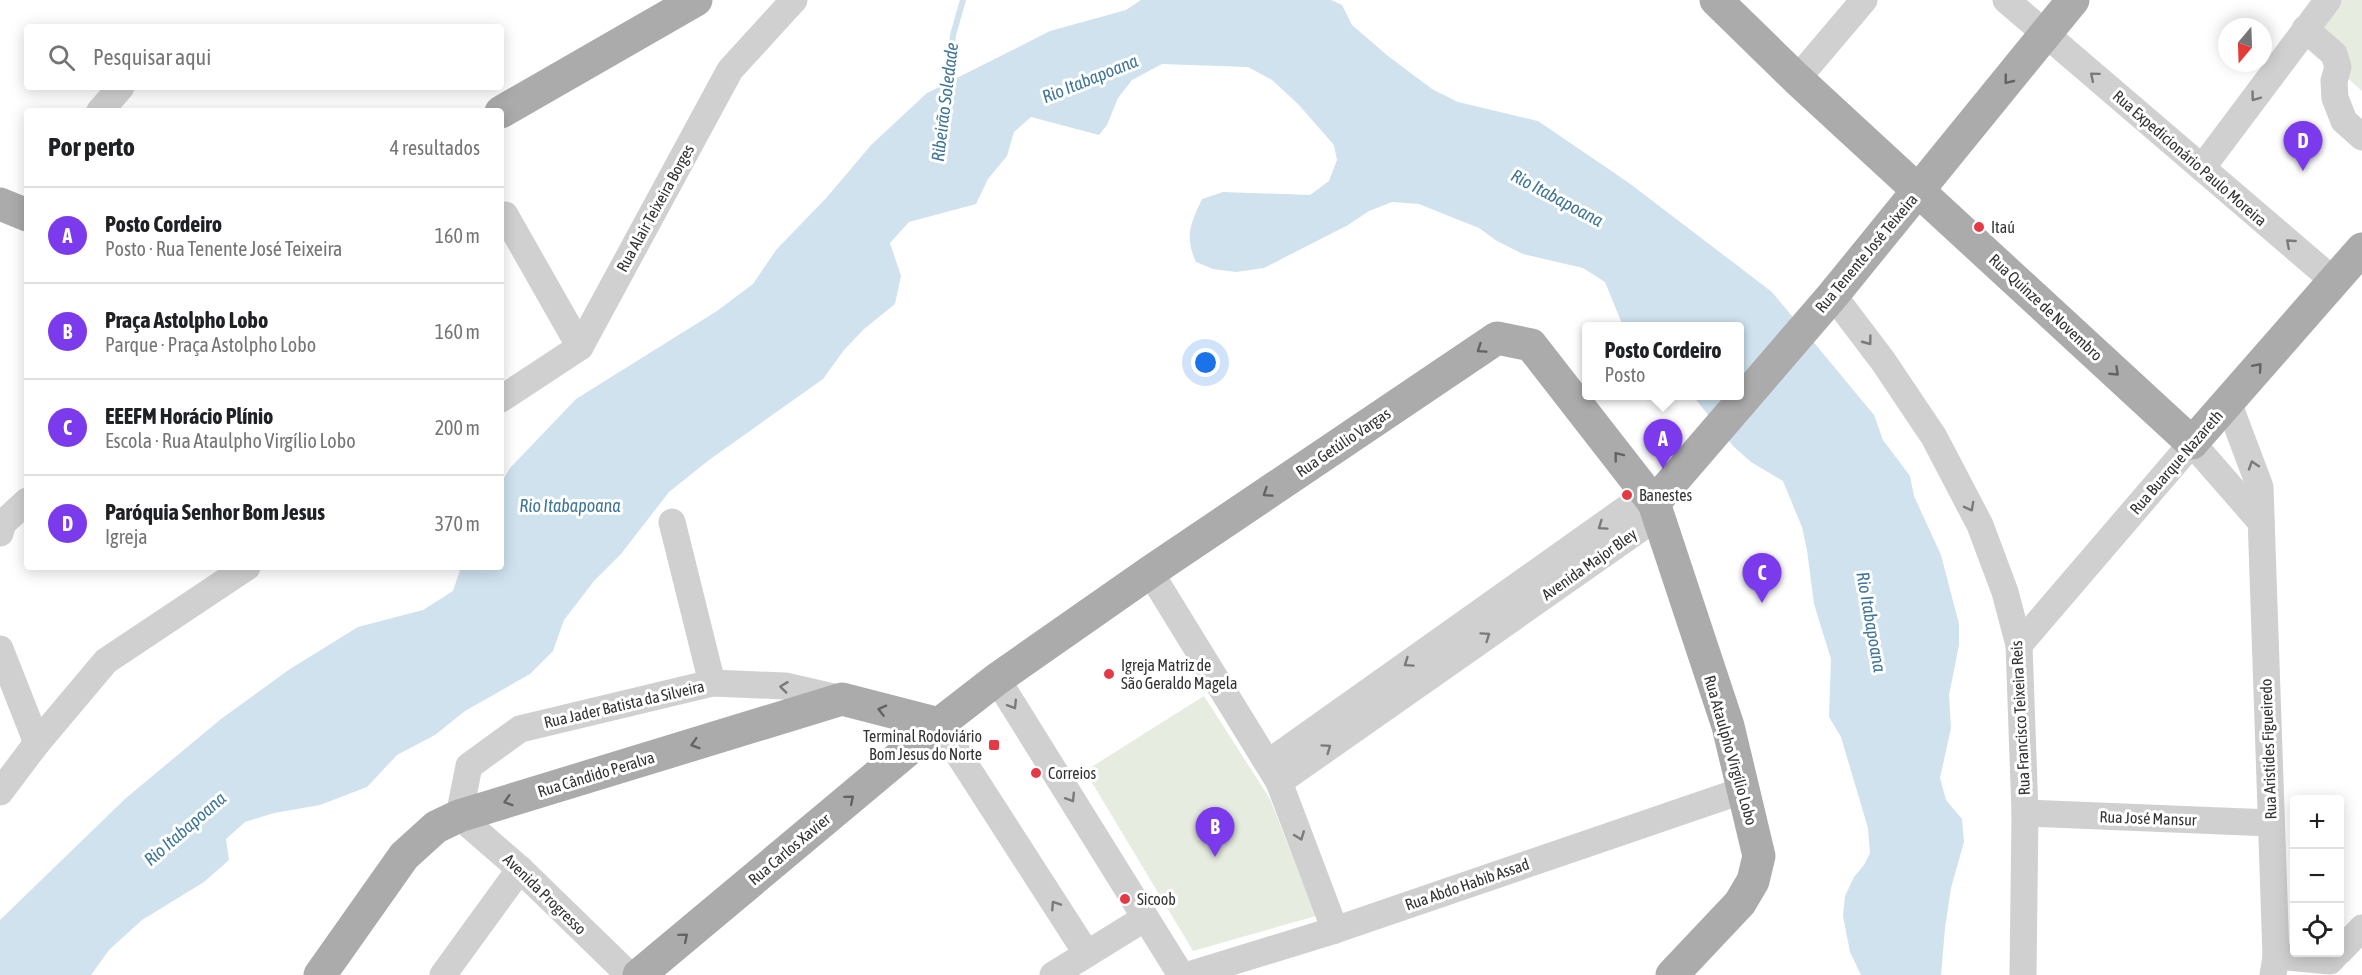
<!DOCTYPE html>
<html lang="pt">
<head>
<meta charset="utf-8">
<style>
	:root { --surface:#fff; --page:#f6f6f6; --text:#202124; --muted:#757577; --line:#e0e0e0; --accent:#7c3aed }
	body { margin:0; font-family:"Asap Condensed",sans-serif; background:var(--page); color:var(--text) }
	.controls { position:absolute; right:18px; bottom:18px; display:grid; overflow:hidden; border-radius:6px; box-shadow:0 3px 15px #0003 }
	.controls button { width:54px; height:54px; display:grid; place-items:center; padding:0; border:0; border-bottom:2px solid var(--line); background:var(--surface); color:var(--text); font:30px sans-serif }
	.compass { position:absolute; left:2218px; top:18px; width:54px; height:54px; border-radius:50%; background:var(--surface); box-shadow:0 3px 15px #0003; rotate:199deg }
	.you { position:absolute; left:1206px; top:363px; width:21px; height:21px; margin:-15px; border:4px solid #fff; border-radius:50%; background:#1a73e8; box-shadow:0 0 0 9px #1a73e833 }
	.badge { display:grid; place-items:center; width:39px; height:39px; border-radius:50%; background:var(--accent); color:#fff; font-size:20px; font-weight:700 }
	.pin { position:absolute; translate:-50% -50px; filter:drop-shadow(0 2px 3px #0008) }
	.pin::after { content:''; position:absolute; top:32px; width:21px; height:18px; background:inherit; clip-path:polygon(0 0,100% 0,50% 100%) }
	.popup { position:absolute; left:1582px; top:322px; width:162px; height:78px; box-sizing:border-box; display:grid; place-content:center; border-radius:6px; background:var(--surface); filter:drop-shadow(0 2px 4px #0005); font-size:20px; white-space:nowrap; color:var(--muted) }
	.popup b { font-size:22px; color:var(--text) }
	.popup::after { content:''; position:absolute; left:50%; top:100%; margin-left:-12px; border:12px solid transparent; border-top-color:var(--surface) }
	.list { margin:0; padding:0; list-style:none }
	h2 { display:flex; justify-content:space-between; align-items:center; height:78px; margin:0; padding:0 24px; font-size:26px }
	h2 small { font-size:20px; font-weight:400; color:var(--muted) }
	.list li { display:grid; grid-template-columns:39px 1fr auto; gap:18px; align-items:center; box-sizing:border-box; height:96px; padding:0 24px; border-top:2px solid var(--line) }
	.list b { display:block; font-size:22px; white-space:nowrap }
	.list p { margin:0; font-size:20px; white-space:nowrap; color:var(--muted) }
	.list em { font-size:20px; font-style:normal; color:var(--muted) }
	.icon { flex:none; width:33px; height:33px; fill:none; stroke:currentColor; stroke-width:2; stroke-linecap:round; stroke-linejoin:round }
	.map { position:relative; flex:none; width:2362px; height:975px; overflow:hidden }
	.search { position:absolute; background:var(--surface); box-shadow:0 3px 15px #0003; left:24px; top:24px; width:480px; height:66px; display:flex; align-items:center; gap:15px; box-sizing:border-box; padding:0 21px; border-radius:6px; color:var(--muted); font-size:22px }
	.panel { position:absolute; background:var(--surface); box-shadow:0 3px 15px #0003; left:24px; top:108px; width:480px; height:462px; border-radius:6px }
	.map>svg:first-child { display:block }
</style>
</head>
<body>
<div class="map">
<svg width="2362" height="975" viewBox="0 0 2362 975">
	<rect width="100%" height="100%" fill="#fff"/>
	<g fill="#e6ecdf">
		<path d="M2334 0H2362V91L2343 74 2313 26Z"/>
		<path d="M1204 696 1270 799 1316 916 1193 951 1085 771Z"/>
	</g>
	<path fill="#cfe2ee" d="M1141 0H1331L1342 5 1352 25 1388 56 1432 89 1458 102 1538 121 1629 183 1772 292 1874 415 1883 440 1910 476 1914 496 1941 555 1959 624V645L1949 695 1951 728 1940 778 1946 800 1962 819 1964 842 1951 888 1945 928 1941 975H1861L1850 952 1843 916 1845 896 1854 877 1864 865 1870 853 1868 828 1841 737 1829 717 1831 659 1814 604 1807 550 1802 527 1783 481 1751 462 1733 446 1693 396H1740V326H1623L1605 282 1583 268 1523 254 1497 241 1479 228 1419 204 1392 202 1369 211 1348 225 1264 268 1236 272 1213 269 1196 262C1184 236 1191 223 1202 199L1223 192 1310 195 1329 181 1337 160 1334 145 1298 104 1272 80 1248 67 1162 64 1132 80 1118 98 1107 125 1099 135 1031 117 1014 132 1007 156 988 179 976 204 909 222 890 243 901 276 895 304 864 329 844 350 823 379 709 460 669 492 621 554 594 581 564 620 553 651 530 674 465 711 435 735 397 755 367 787 320 805 274 813 245 822 226 839 229 860 204 882 142 920 109 950 91 975H0V920L126 798 221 719 290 669 358 627 423 610 453 591 461 567H501V483L510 468 576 399 717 311 753 284 776 250 828 196 871 145 927 93 1050 31 1126 10Z"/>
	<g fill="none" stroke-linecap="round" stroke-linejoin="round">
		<path stroke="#cfe2ee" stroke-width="6" d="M948 88 953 35 963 0"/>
		<g stroke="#d0d0d0" stroke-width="27">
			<path d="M2006 0 2334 281"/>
			<path d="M2305 29 2334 54 2338 67 2334 81 2335 98 2344 121 2362 137"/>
			<path d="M1797 79 1864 0"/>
			<path d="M100 111 121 87"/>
			<path d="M2202 168 2328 0"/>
			<path d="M501 217 505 215 580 347"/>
			<path d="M1833 295 1883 361 1934 437 1980 525 2005 592 2019 645 2025 813 2023 975"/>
			<path d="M501 399 580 347 730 70 794 0"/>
			<path d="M2228 402 2260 487 2276 956 2273 975"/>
			<path d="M672 522 712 683"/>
			<path d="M0 533 3 523 27 501"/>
			<path d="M1150 572 1279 782 1335 930"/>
			<path d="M2019 645 2192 443 2261 522"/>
			<path d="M0 649 37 743"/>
			<path d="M997 679 1181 975"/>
			<path d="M939 724 1087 954"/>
			<path d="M1268 763 1630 506 1654 503"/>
			<path d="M1279 782 1641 528 1654 503"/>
			<path d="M0 792 37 743 106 661 247 567"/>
			<path d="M2025 813 2271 823"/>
			<path d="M2340 951 2362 928"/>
			<path d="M2276 956 2330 961 2338 952"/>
			<path d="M443 975 520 869"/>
			<path d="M629 975 520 869 459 816 469 766 520 729 712 683 785 686 842 699"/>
			<path d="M1053 975 1145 918"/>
			<path d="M1189 975 1335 930 1744 790"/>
		</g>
		<g stroke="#ababab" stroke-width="33">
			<path d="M1716 0 1797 79 2192 443 2362 249"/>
			<path d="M501 112 696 0"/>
			<path d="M0 204 27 215"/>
			<path d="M1654 503 1833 295 2073 0"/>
			<path d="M320 975 404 856 436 827 459 816 842 699 939 724"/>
			<path d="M639 975 939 724 997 679 1150 572 1497 338 1531 345 1654 503 1728 726 1759 856 1753 881 1740 903 1672 975"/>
		</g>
	</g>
	<defs><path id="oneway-chevron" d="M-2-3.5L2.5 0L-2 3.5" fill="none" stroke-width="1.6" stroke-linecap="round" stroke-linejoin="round" transform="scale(1.5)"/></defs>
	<g stroke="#7a7a7a">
		<use href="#oneway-chevron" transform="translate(2094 76) rotate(-140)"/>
		<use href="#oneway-chevron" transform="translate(2255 97) rotate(126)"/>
		<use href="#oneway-chevron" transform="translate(2290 243) rotate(-139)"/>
		<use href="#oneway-chevron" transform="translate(1868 341) rotate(53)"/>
		<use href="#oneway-chevron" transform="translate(2253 465) rotate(-108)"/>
		<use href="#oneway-chevron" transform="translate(1970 507) rotate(62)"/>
		<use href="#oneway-chevron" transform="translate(1602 526) rotate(145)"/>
		<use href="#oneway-chevron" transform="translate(1486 636) rotate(-35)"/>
		<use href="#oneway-chevron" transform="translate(1408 663) rotate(145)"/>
		<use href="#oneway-chevron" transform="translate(784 687) rotate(-173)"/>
		<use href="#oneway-chevron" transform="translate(1013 705) rotate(58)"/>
		<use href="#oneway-chevron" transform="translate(1327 748) rotate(-35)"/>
		<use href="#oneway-chevron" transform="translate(1071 798) rotate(58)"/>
		<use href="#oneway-chevron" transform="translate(1300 836) rotate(69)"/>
		<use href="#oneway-chevron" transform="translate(1055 905) rotate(-123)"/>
	</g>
	<g stroke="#636363">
		<use href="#oneway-chevron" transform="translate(2008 80) rotate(129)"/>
		<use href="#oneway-chevron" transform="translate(1481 349) rotate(146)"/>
		<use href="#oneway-chevron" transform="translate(2258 367) rotate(-49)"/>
		<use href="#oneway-chevron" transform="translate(2115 372) rotate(43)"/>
		<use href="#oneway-chevron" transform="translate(1618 456) rotate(-128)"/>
		<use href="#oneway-chevron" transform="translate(1267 493) rotate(146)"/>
		<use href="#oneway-chevron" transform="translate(882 710) rotate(-166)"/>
		<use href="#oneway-chevron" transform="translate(695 744) rotate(163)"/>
		<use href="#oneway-chevron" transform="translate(850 799) rotate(-40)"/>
		<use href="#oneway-chevron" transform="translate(508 801) rotate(163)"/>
		<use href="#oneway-chevron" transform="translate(684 937) rotate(-40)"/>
	</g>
	<g fill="#e63946" stroke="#fff" stroke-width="2">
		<circle cx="1979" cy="227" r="6"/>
		<circle cx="1627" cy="495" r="6"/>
		<circle cx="1109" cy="674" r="6"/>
		<rect x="988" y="739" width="12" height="12" rx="3"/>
		<circle cx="1036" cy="773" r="6"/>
		<circle cx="1125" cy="899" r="6"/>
	</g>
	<g text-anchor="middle" stroke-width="6" stroke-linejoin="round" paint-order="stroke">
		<g font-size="16" fill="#333" stroke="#fff">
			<text transform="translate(2190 158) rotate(41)" y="6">Rua Expedicionário Paulo Moreira</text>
			<text transform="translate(655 208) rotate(-61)" y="6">Rua Alair Teixeira Borges</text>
			<text transform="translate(1866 253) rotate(-50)" y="6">Rua Tenente José Teixeira</text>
			<text transform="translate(2046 307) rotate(43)" y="6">Rua Quinze de Novembro</text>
			<text transform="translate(1343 442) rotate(-34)" y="6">Rua Getúlio Vargas</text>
			<text transform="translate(2176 462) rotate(-49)" y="6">Rua Buarque Nazareth</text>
			<text transform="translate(1589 564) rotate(-35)" y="6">Avenida Major Bley</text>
			<text transform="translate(624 704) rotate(-13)" y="6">Rua Jader Batista da Silveira</text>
			<text transform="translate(2020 718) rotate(-93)" y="6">Rua Francisco Teixeira Reis</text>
			<text transform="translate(2268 749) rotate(-92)" y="6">Rua Aristides Figueiredo</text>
			<text transform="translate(1731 750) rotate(74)" y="6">Rua Ataulpho Virgílio Lobo</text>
			<text transform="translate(596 774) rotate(-17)" y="6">Rua Cândido Peralva</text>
			<text transform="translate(2148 818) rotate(2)" y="6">Rua José Mansur</text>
			<text transform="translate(789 849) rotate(-40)" y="6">Rua Carlos Xavier</text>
			<text transform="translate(1467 884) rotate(-19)" y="6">Rua Abdo Habib Assad</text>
			<text transform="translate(545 894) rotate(44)" y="6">Avenida Progresso</text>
		</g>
		<g font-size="16" fill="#333" stroke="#fff" text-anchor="start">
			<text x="1991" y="233">Itaú</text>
			<text x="1639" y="501">Banestes</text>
			<text x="1121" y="671">Igreja Matriz de<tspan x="1121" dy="18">São Geraldo Magela</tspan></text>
			<text x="982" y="742" text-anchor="end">Terminal Rodoviário<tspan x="982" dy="18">Bom Jesus do Norte</tspan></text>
			<text x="1048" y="779">Correios</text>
			<text x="1137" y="905">Sicoob</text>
		</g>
		<g font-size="18" font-style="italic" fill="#3f7597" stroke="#fff">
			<text transform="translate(1090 79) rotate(-22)" y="6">Rio Itabapoana</text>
			<text transform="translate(945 102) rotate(-83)" y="6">Ribeirão Soledade</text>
			<text transform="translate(1557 198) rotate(28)" y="6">Rio Itabapoana</text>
			<text x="570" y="512">Rio Itabapoana</text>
			<text transform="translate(1871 622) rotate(80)" y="6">Rio Itabapoana</text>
			<text transform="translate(185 829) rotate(-41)" y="6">Rio Itabapoana</text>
		</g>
	</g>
</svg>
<div class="controls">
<button>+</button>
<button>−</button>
<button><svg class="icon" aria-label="locate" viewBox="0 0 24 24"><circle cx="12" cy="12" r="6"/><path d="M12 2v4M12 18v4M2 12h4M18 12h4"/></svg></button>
</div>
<svg class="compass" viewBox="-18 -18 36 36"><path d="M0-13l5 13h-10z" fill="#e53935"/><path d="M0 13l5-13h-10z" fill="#757577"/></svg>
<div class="you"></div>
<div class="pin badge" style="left:1663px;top:469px">A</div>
<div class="popup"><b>Posto Cordeiro</b>Posto</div>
<div class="pin badge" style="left:1215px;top:857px">B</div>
<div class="pin badge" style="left:1762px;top:603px">C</div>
<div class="pin badge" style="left:2303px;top:171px">D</div>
<div class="search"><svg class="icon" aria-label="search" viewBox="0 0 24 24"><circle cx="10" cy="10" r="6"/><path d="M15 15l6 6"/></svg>Pesquisar aqui</div>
<section class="panel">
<h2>Por perto<small>4 resultados</small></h2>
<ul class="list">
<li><span class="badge">A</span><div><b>Posto Cordeiro</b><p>Posto · Rua Tenente José Teixeira</p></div><em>160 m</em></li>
<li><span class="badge">B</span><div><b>Praça Astolpho Lobo</b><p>Parque · Praça Astolpho Lobo</p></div><em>160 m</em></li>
<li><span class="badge">C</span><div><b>EEEFM Horácio Plínio</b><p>Escola · Rua Ataulpho Virgílio Lobo</p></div><em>200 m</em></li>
<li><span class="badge">D</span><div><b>Paróquia Senhor Bom Jesus</b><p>Igreja</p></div><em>370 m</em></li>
</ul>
</section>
</div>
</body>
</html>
